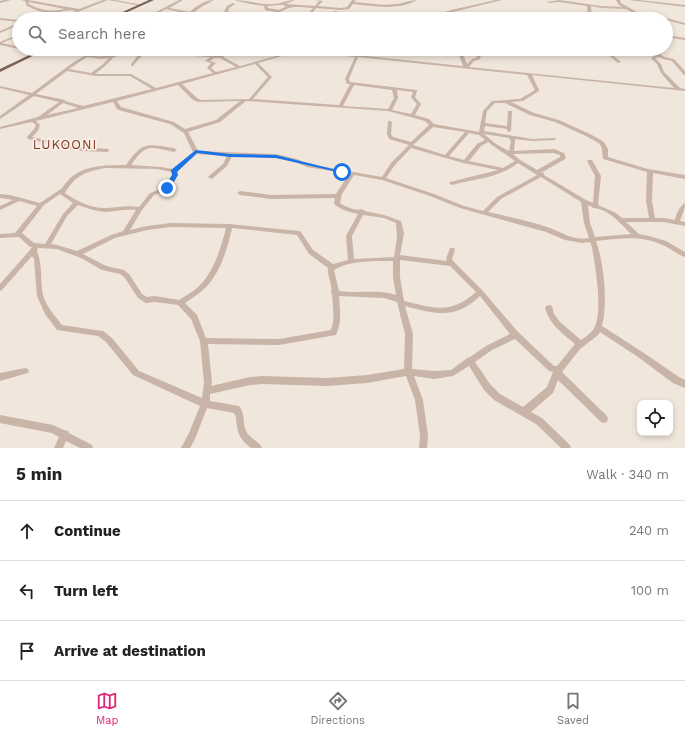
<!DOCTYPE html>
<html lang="en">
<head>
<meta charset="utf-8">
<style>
	:root { --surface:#fff; --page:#f6f6f6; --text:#222; --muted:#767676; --line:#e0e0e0; --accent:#db2777 }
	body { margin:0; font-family:"Work Sans",sans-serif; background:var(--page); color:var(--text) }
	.controls { position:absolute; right:12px; bottom:12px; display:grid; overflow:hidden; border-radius:8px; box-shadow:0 2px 6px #0003 }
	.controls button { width:36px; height:36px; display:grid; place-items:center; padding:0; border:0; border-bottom:1px solid var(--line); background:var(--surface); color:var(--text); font:20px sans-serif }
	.stop { position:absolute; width:12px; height:12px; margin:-9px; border:3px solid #1a73e8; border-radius:50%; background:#fff }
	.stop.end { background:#1a73e8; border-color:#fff; box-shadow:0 1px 4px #0008 }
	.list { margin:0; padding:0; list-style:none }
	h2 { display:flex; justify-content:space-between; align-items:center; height:52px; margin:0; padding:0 16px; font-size:17px }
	h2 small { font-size:13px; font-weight:400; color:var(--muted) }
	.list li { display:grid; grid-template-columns:26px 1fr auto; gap:12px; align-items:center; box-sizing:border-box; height:60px; padding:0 16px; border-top:1px solid var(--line) }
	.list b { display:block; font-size:15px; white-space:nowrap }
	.list em { font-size:13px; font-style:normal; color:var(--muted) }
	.icon { flex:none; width:22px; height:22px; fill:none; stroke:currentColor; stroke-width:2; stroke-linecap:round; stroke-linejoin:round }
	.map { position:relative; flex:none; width:685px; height:448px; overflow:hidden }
	.search { position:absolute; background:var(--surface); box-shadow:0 2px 6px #0003; left:12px; right:12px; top:12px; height:44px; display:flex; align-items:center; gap:10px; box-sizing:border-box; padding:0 14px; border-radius:22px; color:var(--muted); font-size:15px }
	.sheet { height:232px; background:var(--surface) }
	nav { display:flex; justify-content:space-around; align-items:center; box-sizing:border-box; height:56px; border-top:1px solid var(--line); background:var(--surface); font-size:11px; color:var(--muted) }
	nav a { display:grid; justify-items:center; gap:2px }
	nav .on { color:var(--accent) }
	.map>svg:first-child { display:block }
</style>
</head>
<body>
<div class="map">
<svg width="685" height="448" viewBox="0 0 685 448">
	<rect width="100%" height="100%" fill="#f1e6db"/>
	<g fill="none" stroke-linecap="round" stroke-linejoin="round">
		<g fill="#c9b5a7" fill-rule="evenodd">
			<path d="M5 0H11L0 3V1Z"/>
			<path d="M21 0H28L79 9 103 0H115L143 5 141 6 108 0 60 19H55L76 11C67 9 64 11 56 13 45 14 36 10 27 6L25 1ZM28 2 65 9C51 12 42 11 29 4Z"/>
			<path d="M179 0H183L169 8 190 12C196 6 205 0 214 0 205 5 196 9 189 18L193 19H186L185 18 189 14 166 9 148 19H143Z"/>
			<path d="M234 0C247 0 260 5 273 4 280 4 287 0 295 0L286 4 315 6 319 1 315 0 323 1 318 6 341 8 347 7 352 0H356L354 2C368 3 381 6 395 4 402 4 409 0 417 0 398 11 373 6 353 4L349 9 341 10 316 8 310 16 328 19 310 18V19H306V16L313 8C296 7 288 4 275 17L282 19 273 18 268 19 276 12 265 10 264 6 250 4ZM280 5H284V6H287L279 10 268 8V6Z"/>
			<path d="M496 0H502L453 12 429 19H423L451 10Z"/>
			<path d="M559 0 601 6 623 7 619 5 616 0H620L621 3 642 15 666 18 685 23V25L666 20V19L643 17V19H639V16L626 9 601 8 591 6 592 19H588L587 6 559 2 549 3 547 2Z"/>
			<path d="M629 0H639L685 5V7Z"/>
			<path d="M233 3 235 4 229 8 228 12 230 13 228 14 245 16 249 19 225 16 219 19H214L225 13 224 12 227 6Z"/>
			<path d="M335 11 365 18 366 19H360L334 13 333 12Z"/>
			<path d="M0 18 19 20V22L0 20Z"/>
			<path d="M18 23H19V25L0 33V31Z"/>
			<path d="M19 34V36L2 43 19 47V49L0 45V42Z"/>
			<path d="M666 35 685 38V40L666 37Z"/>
			<path d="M21 49H29L40 52 38 53Z"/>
			<path d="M95 49H100L90 55C111 60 124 49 143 49L114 57 104 67 95 74H131L156 88 213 73 207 68 211 63 205 61 210 57 144 53 133 66H131V64L143 49H147L145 51 219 56 229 49H233L223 57 240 66 294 51 285 49H298L463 66 457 49H461L467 64 472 59 476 58 478 51 480 50 482 51 480 59 474 61 469 67 674 88 661 73 657 64 651 58 657 54 658 49H662L661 55 665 57 674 59 685 71V75H684L672 61 663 59 659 57 655 58 661 64 664 72 680 88 685 89V91L532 75 539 90V91L523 101 511 102 534 113 559 120 592 135 604 142 608 149V157L648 169 685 175V179L653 173 652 201 655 218H664L675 220C676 214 680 206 685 203 685 210 682 215 680 221L685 222V226L664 222H626L639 234 649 236 666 241 685 252V257C676 254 669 247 660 244 639 235 619 239 596 241 604 264 608 302 602 326L644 353 679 377 685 380V388L673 383 638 357 600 332 597 336 580 349 562 372 607 416 608 419 607 422 604 423 601 422 558 380 553 393 531 412 542 418 570 445 571 448H561L536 424 494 400 484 390 469 366 453 376 434 379 414 376 423 400 428 435 427 448H419L420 435 415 400 406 376 367 383 327 386 262 384 250 385 210 394V401L239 406C246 415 242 422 246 431 250 439 259 441 262 448H251C243 442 238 436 237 426 236 421 237 417 234 413L207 408 195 439 190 448H181L189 433 200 406 133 375 106 342 98 336 57 330 45 314 37 296 34 259 32 256 2 290 0 291V284L30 250 31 248 33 247H30L19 237 0 238V234L15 233 37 206 19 201 0 210V206L13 200 0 198V194L10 195 40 203C47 198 54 194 61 189 65 185 68 179 74 175 88 165 109 165 126 165 143 141 146 144 174 148L177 150 174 152C149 147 147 143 131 165L161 167 173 169 193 152 184 133 170 124 122 111 117 109 113 102 36 121 40 125 38 131 32 137 82 147 109 149V151L107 152 82 151 28 139 27 137 34 129 36 125 32 122 0 129V127L38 117 59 102 34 96 0 119V116L29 95 0 88V86L32 93 71 64ZM299 51 355 57 345 79 347 84H350L339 105 253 99 272 77 258 63ZM87 57 100 59 109 58 102 65 91 73 69 69ZM358 57 527 75 535 90 520 99 492 101 483 111 479 132 434 124 429 119 415 115 421 104 415 97 417 91V90L350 82 349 79ZM214 58H220L236 67 216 72 211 68 216 63 210 61ZM255 64 268 77 249 99 201 100 197 98 182 84ZM67 71 96 76H130L152 89 83 106 65 101V100L36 94ZM178 85 193 100 198 102 240 101 216 120 185 129 174 122 121 107 117 101ZM354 85 392 90 394 98 388 109 343 106ZM397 90 413 92 411 97 417 104 411 114 392 110 398 98ZM246 101 388 111 425 121 429 125 411 142 393 137 391 134 392 122 390 121H388L387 134 389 139 409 145 391 163 382 177 308 164 297 159 276 154 198 151 188 132 220 122ZM63 103 78 108 47 115ZM495 103H505L530 115 555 122 588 137 600 144 602 149 603 159 647 172 646 201 649 218H622L616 213 598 205 601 176 592 160H588L587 161 595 176 593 203 586 200 544 175V173H541L565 159 566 158 564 153 554 149 514 151 515 141V139L532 141 554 140 556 139V138L532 139 484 131 485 126 507 129V131L509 132 511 131 512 111H508V112L507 126 485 123 487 111ZM433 127 465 132 445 155 413 145ZM469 133 479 135 485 140 477 144 464 160 449 156ZM484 134 509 138 511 141 509 151 496 144ZM488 142C496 149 506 154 515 161L503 168 469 161 481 146ZM411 148 463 163 498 170 450 182 449 183 452 185C474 179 500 178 518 163L537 175 497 197 483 211 464 206 434 194 386 178 395 165ZM553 153 560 155V157L537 170 520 160 513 154ZM197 154 227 156 223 164 209 176 208 177 211 179 213 178 227 166 232 156 276 158 293 161 307 167 349 174 336 194 271 195 240 191 237 193 240 195 271 199 335 198 334 204C341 210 349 212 358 214L346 236 348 260 333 264 313 250 301 232 299 231 230 224 171 223 147 226 130 230 142 210 154 195 168 190 178 175 177 171ZM106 168 157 169 172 172V175L164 188 150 193 139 207C128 205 118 207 107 208 92 209 76 201 65 193 75 175 87 171 106 168ZM354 175 382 180 430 196 460 208 546 232 565 240 582 243 590 242 592 247C595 265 604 315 593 330 590 334 585 337 581 340L560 322 554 314 552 306 549 305 546 306 545 308C550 325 562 333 575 344L557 366H554L518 332 482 290 454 262 452 259 455 250 454 248H450L446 259 447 261 400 255 404 233 401 221 384 215 365 211 362 209C355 211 346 207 340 203L342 194ZM541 177 581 202 584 223 589 238C573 241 564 233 550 228 530 221 509 217 488 212L501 199ZM60 194 73 203 63 214 45 244 34 243 22 233 44 205ZM78 205C87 208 97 212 107 212 117 211 126 209 136 210L123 231 111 235 77 251 57 245 51 244 67 216ZM588 205 592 207 593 208C609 209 621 224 631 234L595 237 590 223ZM363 215 384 218 396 223 397 238 394 257 354 259 352 236ZM171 227 226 228C221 247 215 268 202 283 196 290 187 295 179 300L155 296 147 297 142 294 129 274 124 270 106 266 83 254 115 238 147 230ZM232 228 297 235 309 254 328 268C327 276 333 285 331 293L332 295C333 307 335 319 331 330L279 339 206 338 197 315 185 303C192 298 199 294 205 288 220 274 228 247 232 228ZM38 248 57 249 81 258 102 270 120 274 125 278 138 298 144 302 146 303 155 302 178 305 191 319 200 341 204 382 202 398 139 371 112 338 103 331 62 325C55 316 46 306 43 295 40 280 43 266 37 251ZM400 260 450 266 476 292C450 315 434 308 404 301L400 277ZM393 261V277L396 295C377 289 358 294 339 291L334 270C350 260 375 261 393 261ZM339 296 384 298 397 302 405 334 404 369 367 375 327 378 262 376 250 377 211 386 212 382 208 344 279 345 336 335C342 323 340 310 339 296ZM480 296 510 334 486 346 470 357 467 358 466 359 451 370 434 371 412 369 413 334 405 306C436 314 455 320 480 296ZM515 339 549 371 553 372 547 387 523 407 500 394 490 384 475 362 492 350Z"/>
			<path d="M601 49H605L621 62 618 63Z"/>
			<path d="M25 368 28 369 29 371 28 373 0 381V373Z"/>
			<path d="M0 415 53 425 64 430 68 431 69 433 92 445 93 448H80L66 441 63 448H54L59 437 52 433 0 423Z"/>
		</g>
		<g fill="#786258" fill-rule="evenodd">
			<path d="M149 0H154L112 19H107Z"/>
			<path d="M42 49H47L0 72V69Z"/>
		</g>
	</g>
	<path fill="#1a73e8" d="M196 150 230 154 276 155 345 172 342 173 276 158 230 157 197 153 177 172 178 175 169 190H165L164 188 172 175 171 170Z"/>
	<g text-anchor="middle" stroke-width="3.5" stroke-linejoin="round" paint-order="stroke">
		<g font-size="13" letter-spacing="1" fill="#843521" stroke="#f9f0e7">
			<text x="65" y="149">LUKOONI</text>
		</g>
	</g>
</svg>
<div class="controls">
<button><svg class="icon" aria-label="locate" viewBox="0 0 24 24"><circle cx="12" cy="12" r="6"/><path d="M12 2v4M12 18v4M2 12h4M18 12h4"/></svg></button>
</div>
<div class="stop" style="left:342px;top:172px"></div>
<div class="stop end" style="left:167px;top:188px"></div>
<div class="search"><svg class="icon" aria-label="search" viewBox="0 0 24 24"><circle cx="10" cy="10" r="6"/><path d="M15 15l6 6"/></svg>Search here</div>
</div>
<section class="sheet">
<h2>5 min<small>Walk · 340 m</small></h2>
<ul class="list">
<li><svg class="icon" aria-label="ahead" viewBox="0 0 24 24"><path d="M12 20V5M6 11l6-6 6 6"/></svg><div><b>Continue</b></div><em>240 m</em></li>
<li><svg class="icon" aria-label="left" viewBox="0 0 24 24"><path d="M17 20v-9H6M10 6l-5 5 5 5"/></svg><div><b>Turn left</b></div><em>100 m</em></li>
<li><svg class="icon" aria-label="arrive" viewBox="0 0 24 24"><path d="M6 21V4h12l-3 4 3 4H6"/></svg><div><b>Arrive at destination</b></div></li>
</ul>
</section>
<nav>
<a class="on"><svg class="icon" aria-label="map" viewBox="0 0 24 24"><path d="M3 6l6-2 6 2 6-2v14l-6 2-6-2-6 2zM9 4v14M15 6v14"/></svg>Map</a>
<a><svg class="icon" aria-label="directions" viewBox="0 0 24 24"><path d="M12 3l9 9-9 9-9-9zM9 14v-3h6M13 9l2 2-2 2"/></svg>Directions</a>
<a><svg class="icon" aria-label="saved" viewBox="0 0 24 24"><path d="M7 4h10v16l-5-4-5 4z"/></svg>Saved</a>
</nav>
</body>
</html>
